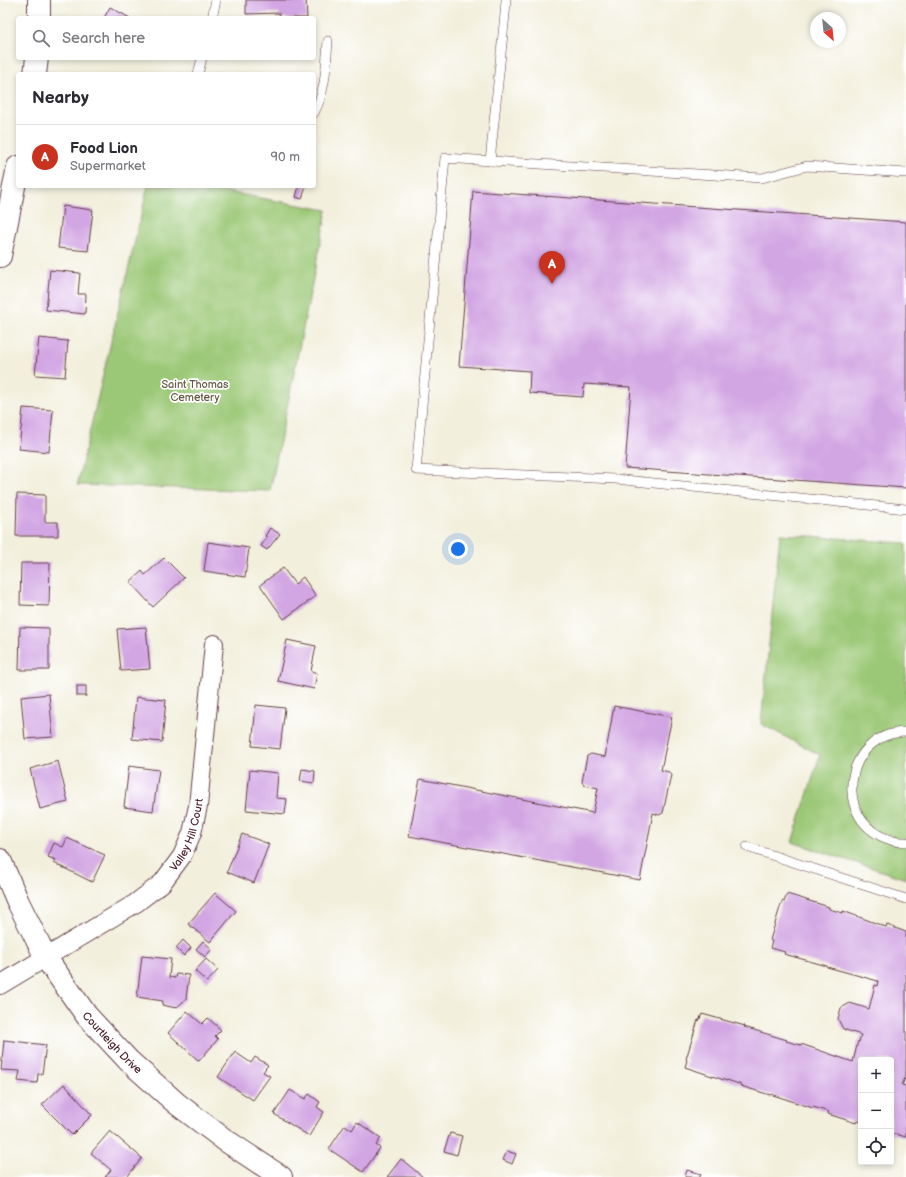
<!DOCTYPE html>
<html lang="en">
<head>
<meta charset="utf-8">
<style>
	:root { --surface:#fff; --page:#f7f7f7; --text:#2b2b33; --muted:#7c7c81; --line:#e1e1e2; --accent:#c8321e }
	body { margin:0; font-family:"Balsamiq Sans",sans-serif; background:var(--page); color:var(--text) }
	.controls { position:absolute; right:12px; bottom:12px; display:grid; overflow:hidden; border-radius:4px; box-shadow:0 2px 6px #0003 }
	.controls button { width:36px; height:36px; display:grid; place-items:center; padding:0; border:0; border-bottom:1px solid var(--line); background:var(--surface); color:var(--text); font:20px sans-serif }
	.compass { position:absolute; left:810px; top:12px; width:36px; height:36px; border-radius:50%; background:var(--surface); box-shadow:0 2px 6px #0003; rotate:153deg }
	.you { position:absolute; left:458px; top:549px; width:14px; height:14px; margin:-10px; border:3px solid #fff; border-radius:50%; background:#1a73e8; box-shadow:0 0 0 6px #1a73e833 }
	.badge { display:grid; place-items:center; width:26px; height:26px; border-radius:50%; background:var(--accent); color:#fff; font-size:13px; font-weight:700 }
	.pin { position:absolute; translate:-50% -33px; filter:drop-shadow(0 1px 2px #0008) }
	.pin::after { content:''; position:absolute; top:21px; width:14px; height:12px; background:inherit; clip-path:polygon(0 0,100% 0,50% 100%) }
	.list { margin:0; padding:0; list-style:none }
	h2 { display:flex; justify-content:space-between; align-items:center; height:52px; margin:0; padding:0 16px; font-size:17px }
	h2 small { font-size:13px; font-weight:400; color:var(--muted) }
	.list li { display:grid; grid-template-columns:26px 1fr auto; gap:12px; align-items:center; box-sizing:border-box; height:64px; padding:0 16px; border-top:1px solid var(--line) }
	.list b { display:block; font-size:15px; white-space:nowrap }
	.list p { margin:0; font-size:13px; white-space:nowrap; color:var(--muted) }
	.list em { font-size:13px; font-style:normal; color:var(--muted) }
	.icon { flex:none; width:22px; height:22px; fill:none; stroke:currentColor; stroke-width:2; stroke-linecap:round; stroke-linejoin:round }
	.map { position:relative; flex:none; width:906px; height:1177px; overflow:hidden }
	.search { position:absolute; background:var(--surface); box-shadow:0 2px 6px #0003; left:16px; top:16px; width:300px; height:44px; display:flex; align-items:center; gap:10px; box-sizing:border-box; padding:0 14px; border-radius:4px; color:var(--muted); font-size:15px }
	.panel { position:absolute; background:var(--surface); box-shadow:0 2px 6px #0003; left:16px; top:72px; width:300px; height:116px; border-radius:4px }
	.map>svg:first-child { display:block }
</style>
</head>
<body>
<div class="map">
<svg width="906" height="1177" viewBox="0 0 906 1177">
	<rect width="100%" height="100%" fill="#fff"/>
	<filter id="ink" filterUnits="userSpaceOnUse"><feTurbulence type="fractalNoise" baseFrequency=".025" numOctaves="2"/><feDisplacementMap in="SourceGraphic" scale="8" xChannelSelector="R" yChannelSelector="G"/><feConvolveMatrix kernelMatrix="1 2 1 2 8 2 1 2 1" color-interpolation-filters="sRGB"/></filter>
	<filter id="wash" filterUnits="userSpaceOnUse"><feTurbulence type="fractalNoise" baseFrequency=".012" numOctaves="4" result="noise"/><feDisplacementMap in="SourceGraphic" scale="16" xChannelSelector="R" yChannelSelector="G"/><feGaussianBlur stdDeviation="0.9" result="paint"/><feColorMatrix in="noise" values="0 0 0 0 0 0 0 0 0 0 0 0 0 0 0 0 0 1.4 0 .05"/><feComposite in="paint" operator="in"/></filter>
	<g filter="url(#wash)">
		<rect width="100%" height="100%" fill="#f2efdc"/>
		<g fill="#9bc876" stroke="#727450">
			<path d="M148 186H194L327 210 270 491 77 485Z"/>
			<path d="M780 534 906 543V879L792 842 820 755 761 724Z"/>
		</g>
		<g id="blocks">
			<g fill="#d2a5e3">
				<path d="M246 0H306L307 18H280L279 13 246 14Z"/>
				<path d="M110 7 130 18H104Z"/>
				<path d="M299 186H306L302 199 296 197Z"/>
				<path d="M473 191 906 222V488L625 468 631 387 584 384 583 397 529 393 530 371 459 366Z"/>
				<path d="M63 206 93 210 88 251 58 248Z"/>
				<path d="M50 270 80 273 78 294H86L85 314 46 310Z"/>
				<path d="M39 338 68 341 65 377 35 375Z"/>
				<path d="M23 408 53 410 49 452 19 449Z"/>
				<path d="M17 494 45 495V522H58V536H16Z"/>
				<path d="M270 528 280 534 267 550 261 546 267 537 265 536Z"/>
				<path d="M208 542 249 548 245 577 204 571Z"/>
				<path d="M164 558 184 578 153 607 130 582 142 571 145 575Z"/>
				<path d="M21 563H50L49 606 20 605Z"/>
				<path d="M283 568 295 584 303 577 316 596 284 619 260 585Z"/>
				<path d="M20 627 49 628V670H19Z"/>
				<path d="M146 627 150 669 121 671 117 629Z"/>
				<path d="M287 640 316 646 311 671 317 673 314 689 278 681Z"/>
				<rect x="77" y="686" width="9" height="10"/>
				<path d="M49 694 53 737 25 739 21 697Z"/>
				<path d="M136 697 166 700 162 742 132 739Z"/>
				<path d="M256 705 285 708 280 749 252 746Z"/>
				<path d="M614 706 672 717 661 770 669 772 671 775 663 813 659 815 653 813 640 880 409 836 420 779 593 813 598 788 584 785 582 782 587 756 591 754 605 757Z"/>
				<path d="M58 761 68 802 40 809 30 769Z"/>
				<path d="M129 766 159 770 153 811 124 807Z"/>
				<path d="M302 769 315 771 314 783 300 781Z"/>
				<path d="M250 770 278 773 276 798 287 799 285 814 246 810Z"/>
				<path d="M242 834 269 844 254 883 227 872Z"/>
				<path d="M67 838 105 855 92 882 54 863 56 860 48 857 54 843 63 847Z"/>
				<path d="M215 893 236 911 210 942 188 924Z"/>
				<path d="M787 894 829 907V909L843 913V911L886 927 887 925 906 932V1076L902 1085 906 1086V1137L891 1133V1060H861V1122L857 1121 856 1123 828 1114 829 1112 813 1107V1108L770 1094V1095L741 1086 742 1085 727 1080V1081L685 1067 687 1060 686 1059 698 1020 699 1021 702 1014 745 1026 744 1027 787 1040 786 1041 801 1045V1044L853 1062 858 1041 859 1042 861 1035 843 1029 838 1019 841 1008 850 1003 869 1009 875 985 877 986 878 981 827 967V966L784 954 785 952 770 948 772 941 770 940 782 901 784 902Z"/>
				<path d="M183 940 191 948 184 956 176 948Z"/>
				<path d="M203 941 212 949 205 957 196 949Z"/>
				<path d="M142 956 171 959 169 977 175 978 176 974 189 975 186 999 176 1008 162 1005 163 1001 137 997Z"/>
				<path d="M206 959 218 970 207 982 195 971Z"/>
				<path d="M187 1011 202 1024 208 1018 221 1030 215 1036 218 1039 199 1061 168 1033Z"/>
				<path d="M4 1040 46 1045 42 1074H38L37 1083 18 1081 20 1071 1 1070Z"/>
				<path d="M235 1052 251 1063 255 1057 268 1065 263 1072 270 1076 253 1100 218 1077Z"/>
				<path d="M64 1084 92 1115 72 1135 42 1105Z"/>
				<path d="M290 1090 305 1099 309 1094 320 1102 317 1107 324 1112 309 1136 274 1114Z"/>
				<path d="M357 1122 381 1138 376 1145 380 1148 363 1172 329 1149 345 1125 352 1130Z"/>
				<path d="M110 1131 142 1158 127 1177H105L111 1170 91 1153Z"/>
				<path d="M450 1133 462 1136 457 1155 444 1151Z"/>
				<path d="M507 1151 516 1154 512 1164 503 1160Z"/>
				<path d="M401 1159 423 1177H387Z"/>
				<path d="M687 1170 701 1174 700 1177H685Z"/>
			</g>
		</g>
	</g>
	<g filter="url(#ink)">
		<use href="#blocks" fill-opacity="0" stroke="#633e46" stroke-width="1"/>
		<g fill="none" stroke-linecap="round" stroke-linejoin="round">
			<g stroke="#633e46" stroke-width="10">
				<g id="service">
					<path d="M212 18 216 0"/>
					<path d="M198 74 202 58"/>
					<path d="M314 113C326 90 326 66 328 41"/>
					<path d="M490 161 505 14 506 0"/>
					<path d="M906 173 807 166 762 178 445 158 416 470 615 479 906 509"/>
					<path d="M906 732C843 733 831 823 891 840 895 842 901 842 906 842"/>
					<path d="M747 847 906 899"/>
				</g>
			</g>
			<g stroke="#633e46" stroke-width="20">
				<g id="minor">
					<path id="s1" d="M0 985 136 903 162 883 182 856 192 833 198 806 214 644"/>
				</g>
			</g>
			<g stroke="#633e46" stroke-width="24">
				<g id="tertiary">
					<path d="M39 18V0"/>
					<path d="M35 74 37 58"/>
					<path d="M0 256 18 167"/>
					<path id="s2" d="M0 860 18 902 46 958 87 1016 129 1061 176 1103 225 1140 281 1177"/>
				</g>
			</g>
			<use href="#service" stroke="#fff" stroke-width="9"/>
			<use href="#minor" stroke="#fff" stroke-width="18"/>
			<use href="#tertiary" stroke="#fff" stroke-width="22"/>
		</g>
	</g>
	<g text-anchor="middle" stroke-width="3.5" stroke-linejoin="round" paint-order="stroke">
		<g font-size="11" fill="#665a45" stroke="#fff">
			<text x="195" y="388">Saint Thomas<tspan x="195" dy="13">Cemetery</tspan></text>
		</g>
		<g font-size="11" fill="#4a1f2b" stroke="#fff">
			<text dy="4" stroke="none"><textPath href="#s1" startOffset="247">Valley Hill Court</textPath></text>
			<text dy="4" stroke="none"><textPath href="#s2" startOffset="216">Courtleigh Drive</textPath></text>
		</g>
	</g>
</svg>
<div class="controls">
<button>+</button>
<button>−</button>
<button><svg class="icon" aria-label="locate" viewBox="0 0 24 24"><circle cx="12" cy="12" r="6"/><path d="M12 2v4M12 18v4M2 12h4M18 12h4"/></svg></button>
</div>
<svg class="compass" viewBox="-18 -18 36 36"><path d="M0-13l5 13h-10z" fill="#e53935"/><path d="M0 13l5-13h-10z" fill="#7c7c81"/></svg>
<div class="you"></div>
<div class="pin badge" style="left:552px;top:284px">A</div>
<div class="search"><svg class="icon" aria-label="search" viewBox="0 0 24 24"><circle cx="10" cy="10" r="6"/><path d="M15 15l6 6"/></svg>Search here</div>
<section class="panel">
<h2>Nearby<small></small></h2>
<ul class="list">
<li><span class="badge">A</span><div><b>Food Lion</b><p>Supermarket</p></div><em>90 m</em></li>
</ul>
</section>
</div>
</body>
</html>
